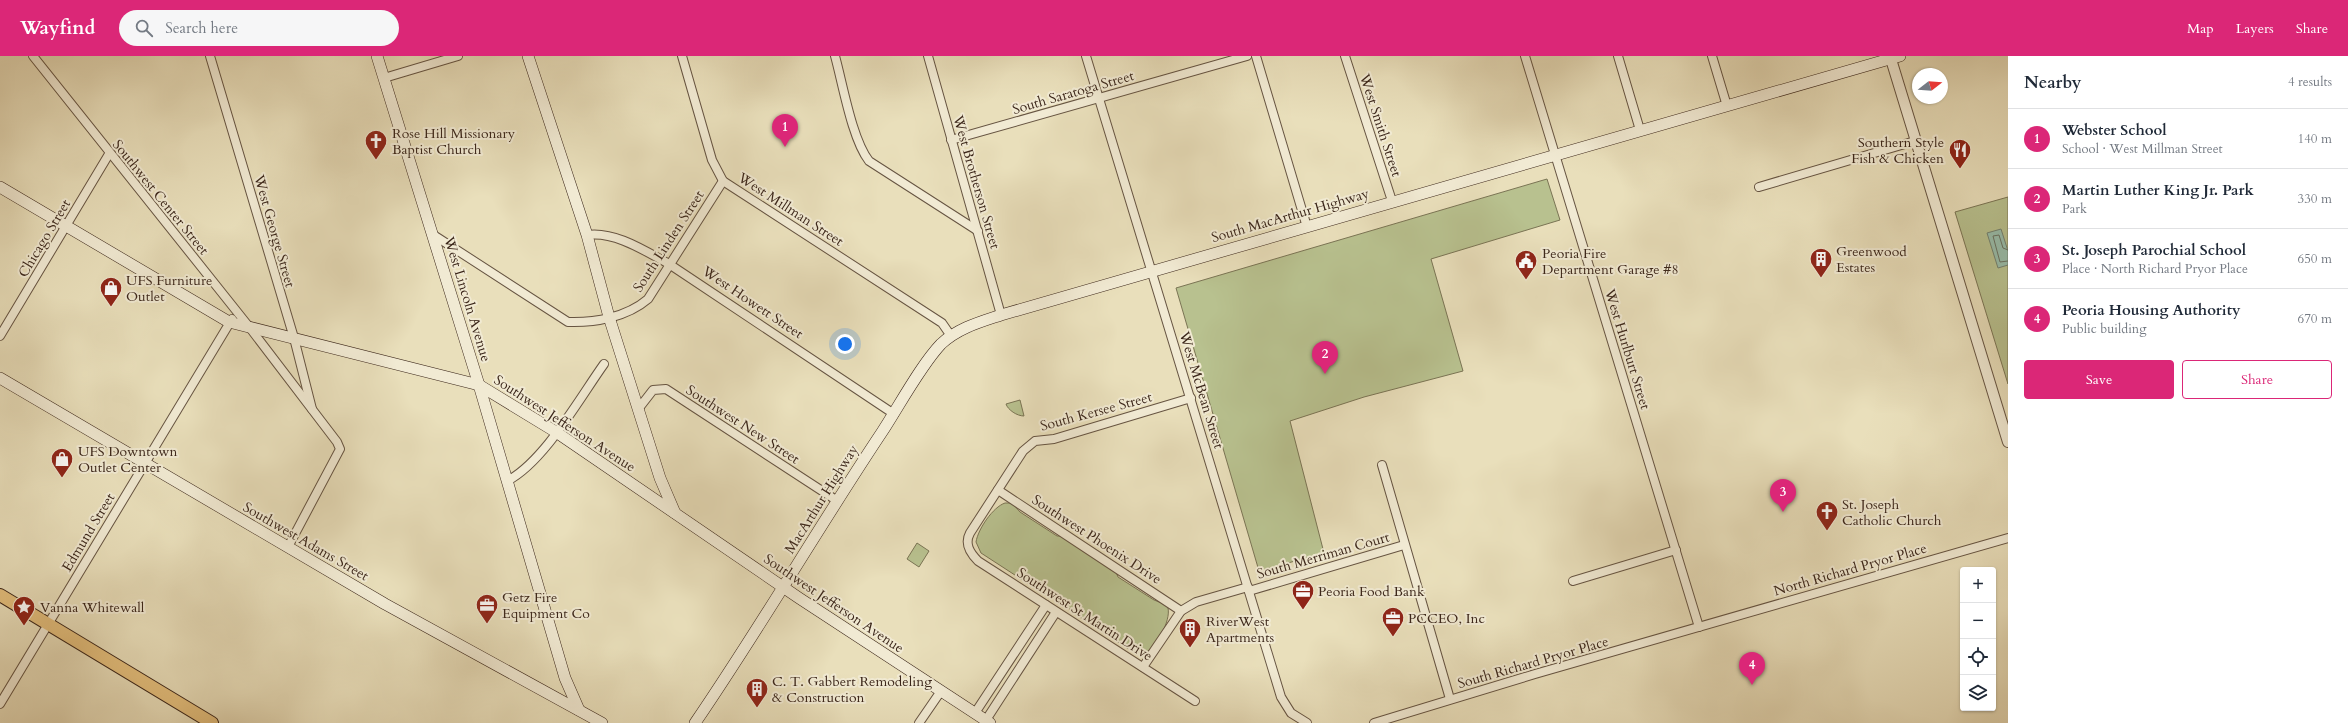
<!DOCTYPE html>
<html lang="en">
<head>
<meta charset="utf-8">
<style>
	:root { --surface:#fff; --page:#f6f6f7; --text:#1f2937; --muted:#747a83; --line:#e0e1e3; --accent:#db2777 }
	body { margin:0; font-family:Cardo,serif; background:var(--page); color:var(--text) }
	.controls { position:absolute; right:12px; bottom:12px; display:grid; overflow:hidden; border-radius:4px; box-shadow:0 1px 3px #0004 }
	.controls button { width:36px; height:36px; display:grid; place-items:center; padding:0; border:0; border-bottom:1px solid var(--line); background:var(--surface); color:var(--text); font:20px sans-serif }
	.compass { position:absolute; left:1912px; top:12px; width:36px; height:36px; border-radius:50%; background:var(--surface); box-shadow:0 1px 3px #0004; rotate:73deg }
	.you { position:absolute; left:845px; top:288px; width:14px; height:14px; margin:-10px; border:3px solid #fff; border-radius:50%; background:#1a73e8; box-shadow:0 0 0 6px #1a73e833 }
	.badge { display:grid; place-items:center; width:26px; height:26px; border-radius:50%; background:var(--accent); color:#fff; font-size:13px; font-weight:700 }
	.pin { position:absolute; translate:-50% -33px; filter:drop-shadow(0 1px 2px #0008) }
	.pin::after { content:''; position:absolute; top:21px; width:14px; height:12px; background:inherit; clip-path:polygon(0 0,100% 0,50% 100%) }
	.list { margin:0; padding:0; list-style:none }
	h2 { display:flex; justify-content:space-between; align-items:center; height:52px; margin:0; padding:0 16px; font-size:17px }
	h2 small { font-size:13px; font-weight:400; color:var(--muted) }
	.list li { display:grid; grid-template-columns:26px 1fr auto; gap:12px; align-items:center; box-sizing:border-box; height:60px; padding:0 16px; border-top:1px solid var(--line) }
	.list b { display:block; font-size:15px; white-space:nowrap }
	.list p { margin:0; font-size:13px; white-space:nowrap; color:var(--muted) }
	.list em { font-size:13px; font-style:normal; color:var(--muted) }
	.actions { display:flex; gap:8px; padding:12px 16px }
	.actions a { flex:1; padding:9px 0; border:1px solid var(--accent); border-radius:4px; text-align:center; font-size:14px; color:var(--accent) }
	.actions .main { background:var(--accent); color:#fff }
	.icon { flex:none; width:22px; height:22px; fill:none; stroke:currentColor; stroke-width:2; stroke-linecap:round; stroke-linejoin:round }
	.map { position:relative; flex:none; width:2008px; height:667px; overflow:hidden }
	header { display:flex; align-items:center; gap:24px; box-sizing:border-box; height:56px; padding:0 20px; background:var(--accent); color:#fff }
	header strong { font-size:19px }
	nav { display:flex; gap:22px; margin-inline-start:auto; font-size:14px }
	.search { width:280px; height:36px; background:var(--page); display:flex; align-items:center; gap:10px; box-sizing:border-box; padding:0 14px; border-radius:22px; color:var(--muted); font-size:15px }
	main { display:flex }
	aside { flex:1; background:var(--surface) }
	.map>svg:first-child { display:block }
</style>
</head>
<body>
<header>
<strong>Wayfind</strong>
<div class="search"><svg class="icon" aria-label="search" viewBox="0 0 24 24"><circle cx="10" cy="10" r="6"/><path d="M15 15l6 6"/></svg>Search here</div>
<nav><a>Map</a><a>Layers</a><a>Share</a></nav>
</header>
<main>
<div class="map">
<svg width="2008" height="667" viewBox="0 0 2008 667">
	<rect width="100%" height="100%" fill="#e9dfbb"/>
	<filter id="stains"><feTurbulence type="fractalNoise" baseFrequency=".005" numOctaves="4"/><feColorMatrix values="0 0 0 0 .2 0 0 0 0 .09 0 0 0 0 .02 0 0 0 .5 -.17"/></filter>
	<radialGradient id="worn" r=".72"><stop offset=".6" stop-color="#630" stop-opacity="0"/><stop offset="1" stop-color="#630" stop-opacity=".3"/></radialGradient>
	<g fill="#b8c18f" stroke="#7a7454">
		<path d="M1547 123 1560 164 1431 203 1463 315 1364 341 1290 365 1324 497 1259 515 1176 232Z"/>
		<path d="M2008 141V328L1955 156Z"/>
		<path d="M1020 344 1024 360C1017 360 1008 354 1006 348Z"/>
		<path d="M1005 447H1012L1020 456 1057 480H1062L1116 516 1118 521 1154 544 1167 549C1173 561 1158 588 1148 595 1143 598 1138 597 1133 596L1072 556C1061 542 1056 542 1041 536L981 497 976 486C978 473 993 451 1005 447Z"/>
		<path d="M917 487 929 495 919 511 907 503Z"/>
	</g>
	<path fill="#98bdab" stroke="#738171" d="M2001 173 2008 195V209L1998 212 1987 177Z"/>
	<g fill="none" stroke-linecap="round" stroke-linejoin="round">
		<path stroke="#6a7262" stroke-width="1" d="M2008 194 2003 192 1999 179 1993 180 2000 206 2008 205"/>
		<g stroke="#665442" stroke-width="10">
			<g id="minor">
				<path d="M33 0 250 272 337 386 340 393 288 491"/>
				<path d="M210 0 294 282 312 353"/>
				<path d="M682 0 712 104 723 125 942 267 951 280"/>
				<path d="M835 0C843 29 852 83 869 105L978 175"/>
				<path d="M928 0 1001 259"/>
				<path d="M1086 0 1281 641 1291 657 1307 667"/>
				<path d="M1256 0 1307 171"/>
				<path d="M1345 0 1392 145"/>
				<path d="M1525 0 1699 571"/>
				<path d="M1618 0 1640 74"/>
				<path d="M1712 0 1727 50"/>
				<path d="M384 22 458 0"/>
				<path d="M951 84 1247 0"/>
				<path d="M1759 131 1915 85"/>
				<path d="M432 178 568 266C595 267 627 261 648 243L723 125"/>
				<path d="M587 179C615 175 645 195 669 208L894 358"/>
				<path d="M0 280 109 98"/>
				<path d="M1191 342 1054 383 1035 385 1023 395 970 477C964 488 970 497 978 505L1195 645"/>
				<path d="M639 352 653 334 666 333 836 444"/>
				<path d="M1382 409 1450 643"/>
				<path d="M507 425C544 406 579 343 604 308"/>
				<path d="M998 434 1181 555"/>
				<path d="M1573 525 1676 494"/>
				<path d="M1249 535 1404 489"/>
				<path d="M1143 611 1181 555 1196 546 1248 531"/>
				<path d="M0 648 232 263"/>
				<path d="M975 657 1046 549"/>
				<path d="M986 664 1056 556"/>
				<path d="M919 667 941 635"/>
				<path d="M1374 667 1535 618 2008 482"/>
			</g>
		</g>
		<g stroke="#665442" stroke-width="12">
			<path id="tertiary" d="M1890 0 2008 386"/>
		</g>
		<g stroke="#3b261a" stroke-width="12">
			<g id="secondary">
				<path d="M377 0 479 329 565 622 579 654"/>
				<path d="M528 0 587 179 609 261 660 422 675 457"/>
				<path d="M0 131 229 266 479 329 556 376 799 542 990 667"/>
				<path d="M0 322 385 548 602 667"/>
				<path d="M695 667C760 572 818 472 882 376 899 350 921 309 941 288 958 272 980 266 1001 259L1900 0"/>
			</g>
		</g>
		<g stroke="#3b261a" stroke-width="14">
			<path id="primary" d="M0 539 212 667"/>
		</g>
		<use href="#minor" stroke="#f1ead3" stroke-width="8"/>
		<use href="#tertiary" stroke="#f1ead3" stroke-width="10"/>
		<use href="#secondary" stroke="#f1ead3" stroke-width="11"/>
		<use href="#primary" stroke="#e4c07e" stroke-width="12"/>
	</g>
	<defs>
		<g id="church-pin" transform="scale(1.15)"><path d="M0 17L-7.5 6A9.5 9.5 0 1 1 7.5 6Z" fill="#8f2418" stroke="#f1ead3"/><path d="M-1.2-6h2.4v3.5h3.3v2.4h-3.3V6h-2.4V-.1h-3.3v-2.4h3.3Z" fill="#fff"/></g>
		<g id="restaurant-pin" transform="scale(1.15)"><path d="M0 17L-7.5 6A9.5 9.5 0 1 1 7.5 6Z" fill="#8f2418" stroke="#f1ead3"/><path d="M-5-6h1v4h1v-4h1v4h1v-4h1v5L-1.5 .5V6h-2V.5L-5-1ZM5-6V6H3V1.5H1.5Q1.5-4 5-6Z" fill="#fff"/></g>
		<g id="building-pin" transform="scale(1.15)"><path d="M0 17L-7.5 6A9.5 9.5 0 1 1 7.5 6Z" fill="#8f2418" stroke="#f1ead3"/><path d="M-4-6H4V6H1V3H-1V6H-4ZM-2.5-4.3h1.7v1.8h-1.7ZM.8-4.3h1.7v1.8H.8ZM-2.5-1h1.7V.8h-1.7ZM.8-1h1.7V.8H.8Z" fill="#fff"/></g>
		<g id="civic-pin" transform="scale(1.15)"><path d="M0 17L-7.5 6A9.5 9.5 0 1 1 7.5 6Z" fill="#8f2418" stroke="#f1ead3"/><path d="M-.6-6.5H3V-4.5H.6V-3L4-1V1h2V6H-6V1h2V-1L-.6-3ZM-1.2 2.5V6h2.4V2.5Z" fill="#fff"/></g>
		<g id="shop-pin" transform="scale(1.15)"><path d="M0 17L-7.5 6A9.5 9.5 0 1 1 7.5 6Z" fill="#8f2418" stroke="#f1ead3"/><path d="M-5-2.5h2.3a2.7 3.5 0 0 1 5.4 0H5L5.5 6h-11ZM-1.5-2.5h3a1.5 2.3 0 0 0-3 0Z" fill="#fff"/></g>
		<g id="office-pin" transform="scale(1.15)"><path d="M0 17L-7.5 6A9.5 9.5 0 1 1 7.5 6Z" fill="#8f2418" stroke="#f1ead3"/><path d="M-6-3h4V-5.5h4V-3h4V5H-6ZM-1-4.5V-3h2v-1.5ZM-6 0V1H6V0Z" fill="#fff"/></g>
		<g id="sight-pin" transform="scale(1.15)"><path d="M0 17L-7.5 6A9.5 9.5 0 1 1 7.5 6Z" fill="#8f2418" stroke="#f1ead3"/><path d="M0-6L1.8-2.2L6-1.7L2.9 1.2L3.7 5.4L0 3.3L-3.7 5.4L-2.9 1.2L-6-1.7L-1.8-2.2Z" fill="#fff"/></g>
	</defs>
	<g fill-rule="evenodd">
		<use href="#church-pin" x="376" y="85"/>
		<use href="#restaurant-pin" x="1960" y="94"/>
		<use href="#building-pin" x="1821" y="203"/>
		<use href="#civic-pin" x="1526" y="205"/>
		<use href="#shop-pin" x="111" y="232"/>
		<use href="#shop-pin" x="62" y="403"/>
		<use href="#church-pin" x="1827" y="456"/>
		<use href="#office-pin" x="1303" y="535"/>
		<use href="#office-pin" x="487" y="549"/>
		<use href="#sight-pin" x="24" y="551"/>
		<use href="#office-pin" x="1393" y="562"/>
		<use href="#building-pin" x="1190" y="573"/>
		<use href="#building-pin" x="757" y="633"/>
	</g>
	<g text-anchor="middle" stroke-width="4" stroke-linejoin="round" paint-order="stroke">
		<g font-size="14" fill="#3b261a" stroke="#f1ead3">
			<text transform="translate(1073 36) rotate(-16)" y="5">South Saratoga Street</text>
			<text transform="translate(1381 69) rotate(72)" y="5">West Smith Street</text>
			<text transform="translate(977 126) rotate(74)" y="5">West Brotherson Street</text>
			<text transform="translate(161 141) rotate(51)" y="5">Southwest Center Street</text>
			<text transform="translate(791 153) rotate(33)" y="5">West Millman Street</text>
			<text transform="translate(1290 159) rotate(-16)" y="5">South MacArthur Highway</text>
			<text transform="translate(275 175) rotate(74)" y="5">West George Street</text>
			<text transform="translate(44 182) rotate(-59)" y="5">Chicago Street</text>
			<text transform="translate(668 185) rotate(-57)" y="5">South Linden Street</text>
			<text transform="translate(468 243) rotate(73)" y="5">West Lincoln Avenue</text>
			<text transform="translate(753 246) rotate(34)" y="5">West Howett Street</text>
			<text transform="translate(1628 293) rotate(73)" y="5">West Hurlburt Street</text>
			<text transform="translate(1202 334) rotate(73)" y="5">West McBean Street</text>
			<text transform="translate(1096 355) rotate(-15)" y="5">South Kersee Street</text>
			<text transform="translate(565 367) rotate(33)" y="5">Southwest Jefferson Avenue</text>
			<text transform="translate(743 368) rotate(33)" y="5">Southwest New Street</text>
			<text transform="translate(821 443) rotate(-58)" y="5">MacArthur Highway</text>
			<text transform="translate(88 476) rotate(-59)" y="5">Edmund Street</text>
			<text transform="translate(1097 483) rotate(33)" y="5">Southwest Phoenix Drive</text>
			<text transform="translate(306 485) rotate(30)" y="5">Southwest Adams Street</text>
			<text transform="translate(1323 499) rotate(-16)" y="5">South Merriman Court</text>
			<text transform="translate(1850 513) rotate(-16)" y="5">North Richard Pryor Place</text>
			<text transform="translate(834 547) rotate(34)" y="5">Southwest Jefferson Avenue</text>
			<text transform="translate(1085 558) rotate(33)" y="5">Southwest St Martin Drive</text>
			<text transform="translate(1533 606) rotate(-16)" y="5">South Richard Pryor Place</text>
		</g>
		<g font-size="14" fill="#3b261a" stroke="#f1ead3" text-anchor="start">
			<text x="392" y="82">Rose Hill Missionary<tspan x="392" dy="16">Baptist Church</tspan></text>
			<text x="1944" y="91" text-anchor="end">Southern Style<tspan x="1944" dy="16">Fish &amp; Chicken</tspan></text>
			<text x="1836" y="200">Greenwood<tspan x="1836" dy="16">Estates</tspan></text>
			<text x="1542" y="202">Peoria Fire<tspan x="1542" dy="16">Department Garage #8</tspan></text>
			<text x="126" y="229">UFS Furniture<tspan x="126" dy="16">Outlet</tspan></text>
			<text x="78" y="400">UFS Downtown<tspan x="78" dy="16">Outlet Center</tspan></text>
			<text x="1842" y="453">St. Joseph<tspan x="1842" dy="16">Catholic Church</tspan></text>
			<text x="1318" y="540">Peoria Food Bank</text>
			<text x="502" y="546">Getz Fire<tspan x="502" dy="16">Equipment Co</tspan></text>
			<text x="40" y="556">Vanna Whitewall</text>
			<text x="1408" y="567">PCCEO, Inc</text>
			<text x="1206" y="570">RiverWest<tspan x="1206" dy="16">Apartments</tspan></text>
			<text x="772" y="630">C. T. Gabbert Remodeling<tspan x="772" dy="16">&amp; Construction</tspan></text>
		</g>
	</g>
	<rect width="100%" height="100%" filter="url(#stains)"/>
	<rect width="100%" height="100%" fill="url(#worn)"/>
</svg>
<div class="controls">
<button>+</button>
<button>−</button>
<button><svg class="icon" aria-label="locate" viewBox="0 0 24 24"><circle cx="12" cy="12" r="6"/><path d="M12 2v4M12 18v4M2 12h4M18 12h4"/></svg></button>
<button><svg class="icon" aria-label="layers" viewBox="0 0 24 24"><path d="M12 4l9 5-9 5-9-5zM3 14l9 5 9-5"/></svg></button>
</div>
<svg class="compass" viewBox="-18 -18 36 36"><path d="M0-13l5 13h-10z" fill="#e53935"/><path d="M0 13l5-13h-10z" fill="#747a83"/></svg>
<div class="you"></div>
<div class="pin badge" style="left:785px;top:91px">1</div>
<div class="pin badge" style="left:1325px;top:318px">2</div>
<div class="pin badge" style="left:1783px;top:456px">3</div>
<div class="pin badge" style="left:1752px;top:629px">4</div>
</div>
<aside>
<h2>Nearby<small>4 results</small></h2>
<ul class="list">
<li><span class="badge">1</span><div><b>Webster School</b><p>School · West Millman Street</p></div><em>140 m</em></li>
<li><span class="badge">2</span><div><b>Martin Luther King Jr. Park</b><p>Park</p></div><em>330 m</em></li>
<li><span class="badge">3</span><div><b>St. Joseph Parochial School</b><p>Place · North Richard Pryor Place</p></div><em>650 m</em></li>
<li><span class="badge">4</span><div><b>Peoria Housing Authority</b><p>Public building</p></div><em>670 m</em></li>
</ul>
<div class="actions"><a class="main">Save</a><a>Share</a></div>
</aside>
</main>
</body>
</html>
